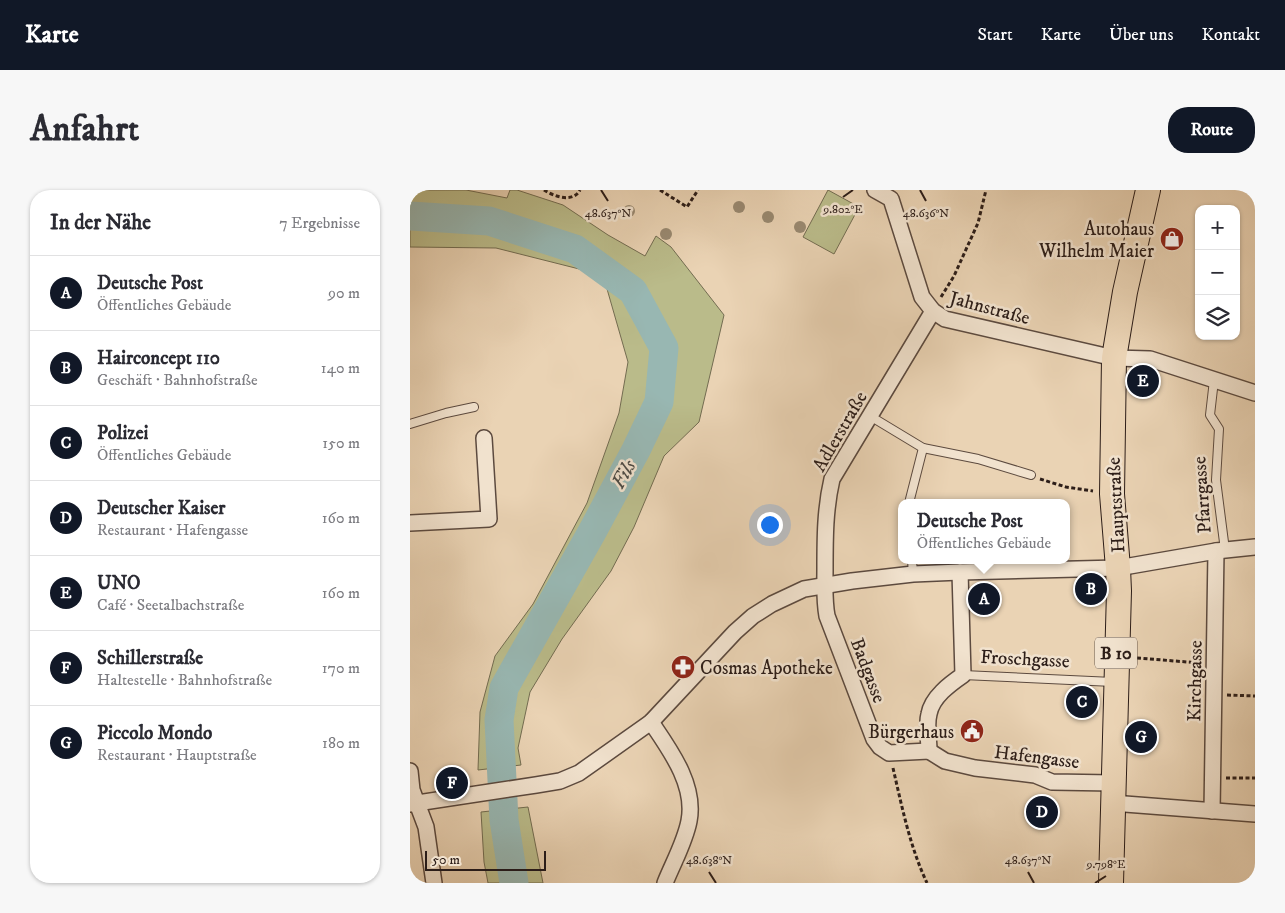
<!DOCTYPE html>
<html lang="de">
<head>
<meta charset="utf-8">
<style>
	:root { --surface:#fff; --page:#f7f7f7; --text:#2b2b33; --muted:#7c7c81; --line:#e1e1e2; --accent:#111827 }
	body { margin:0; font-family:"IM FELL DW Pica",serif; background:var(--page); color:var(--text) }
	.controls { position:absolute; right:15px; top:15px; display:grid; overflow:hidden; border-radius:10px; box-shadow:0 1px 4px #0004 }
	.controls button { width:45px; height:45px; display:grid; place-items:center; padding:0; border:0; border-bottom:1px solid var(--line); background:var(--surface); color:var(--text); font:25px sans-serif }
	.scale { position:absolute; left:15px; bottom:12px; width:121px; box-sizing:border-box; padding-left:5px; border:2px solid #2c1d18; border-top:0; font-size:14px; line-height:18px; white-space:nowrap; color:#2c1d18; -webkit-text-stroke:4px #f1e2ce; paint-order:stroke }
	.you { position:absolute; left:359px; top:334px; width:18px; height:18px; margin:-12px; border:4px solid #fff; border-radius:50%; background:#1a73e8; box-shadow:0 0 0 8px #1a73e833 }
	.badge { display:grid; place-items:center; width:32px; height:32px; border-radius:50%; background:var(--accent); color:#fff; font-size:16px; font-weight:700 }
	.pin { position:absolute; translate:-50% -50%; border:2px solid #fff; box-shadow:0 1px 5px #0006 }
	.popup { position:absolute; left:488px; top:309px; width:172px; height:65px; box-sizing:border-box; display:grid; place-content:center; border-radius:10px; background:var(--surface); filter:drop-shadow(0 1px 4px #0005); font-size:16px; white-space:nowrap; color:var(--muted) }
	.popup b { font-size:19px; color:var(--text) }
	.popup::after { content:''; position:absolute; left:50%; top:100%; margin-left:-10px; border:10px solid transparent; border-top-color:var(--surface) }
	.list { margin:0; padding:0; list-style:none }
	h2 { display:flex; justify-content:space-between; align-items:center; height:65px; margin:0; padding:0 20px; font-size:21px }
	h2 small { font-size:16px; font-weight:400; color:var(--muted) }
	.list li { display:grid; grid-template-columns:32px 1fr auto; gap:15px; align-items:center; box-sizing:border-box; height:75px; padding:0 20px; border-top:1px solid var(--line) }
	.list b { display:block; font-size:19px; white-space:nowrap }
	.list p { margin:0; font-size:16px; white-space:nowrap; color:var(--muted) }
	.list em { font-size:16px; font-style:normal; color:var(--muted) }
	.icon { flex:none; width:28px; height:28px; fill:none; stroke:currentColor; stroke-width:2; stroke-linecap:round; stroke-linejoin:round }
	.map { position:relative; flex:none; width:845px; height:693px; overflow:hidden; border-radius:20px }
	header { display:flex; align-items:center; gap:30px; box-sizing:border-box; height:70px; padding:0 25px; background:var(--accent); color:#fff }
	header strong { font-size:24px }
	nav { display:flex; gap:28px; margin-inline-start:auto; font-size:18px }
	.intro { display:flex; align-items:center; justify-content:space-between; box-sizing:border-box; height:120px; padding:0 30px }
	h1 { margin:0; font-size:35px }
	.button { padding:12px 22px; border-radius:20px; background:var(--accent); color:#fff; font-size:18px; font-weight:700 }
	main { display:flex; gap:30px; padding:0 30px }
	aside { flex:1; background:var(--surface); border-radius:20px; box-shadow:0 1px 4px #0004 }
	.map>svg:first-child { display:block }
</style>
</head>
<body>
<header>
<strong>Karte</strong>
<nav><a>Start</a><a>Karte</a><a>Über uns</a><a>Kontakt</a></nav>
</header>
<div class="intro"><h1>Anfahrt</h1><a class="button">Route</a></div>
<main>
<aside>
<h2>In der Nähe<small>7 Ergebnisse</small></h2>
<ul class="list">
<li><span class="badge">A</span><div><b>Deutsche Post</b><p>Öffentliches Gebäude</p></div><em>90 m</em></li>
<li><span class="badge">B</span><div><b>Hairconcept 110</b><p>Geschäft · Bahnhofstraße</p></div><em>140 m</em></li>
<li><span class="badge">C</span><div><b>Polizei</b><p>Öffentliches Gebäude</p></div><em>150 m</em></li>
<li><span class="badge">D</span><div><b>Deutscher Kaiser</b><p>Restaurant · Hafengasse</p></div><em>160 m</em></li>
<li><span class="badge">E</span><div><b>UNO</b><p>Café · Seetalbachstraße</p></div><em>160 m</em></li>
<li><span class="badge">F</span><div><b>Schillerstraße</b><p>Haltestelle · Bahnhofstraße</p></div><em>170 m</em></li>
<li><span class="badge">G</span><div><b>Piccolo Mondo</b><p>Restaurant · Hauptstraße</p></div><em>180 m</em></li>
</ul>
</aside>
<div class="map">
<svg width="845" height="693" viewBox="0 0 845 693">
	<rect width="100%" height="100%" fill="#ead3b4"/>
	<filter id="stains"><feTurbulence type="fractalNoise" baseFrequency=".004" numOctaves="4"/><feColorMatrix values="0 0 0 0 .2 0 0 0 0 .09 0 0 0 0 .02 0 0 0 .5 -.17"/></filter>
	<radialGradient id="worn" r=".72"><stop offset=".6" stop-color="#630" stop-opacity="0"/><stop offset="1" stop-color="#630" stop-opacity=".3"/></radialGradient>
	<g fill="#babb8a" stroke="#736c51">
		<path d="M0 0H56L97 8 100 0H107L153 15 198 45 235 66 246 46 261 57 314 125 289 232 254 266 224 337 201 381 152 449 120 502 108 558 111 575 68 580 70 522 85 466 123 414 177 313 209 223 218 172 193 85 86 58 0 57Z"/>
		<path d="M418 0 449 17 424 64 393 47Z"/>
		<path d="M118 617 133 693H78L74 672 71 622Z"/>
	</g>
	<g fill="none" stroke-linecap="round" stroke-linejoin="round">
		<path stroke="#98b7b2" stroke-width="29" d="M0 26 79 31 165 59 223 101 254 158 249 212 226 260 182 342 94 498 89 530 94 630 104 693"/>
		<g stroke="#5c4a3f" stroke-width="10">
			<g id="service">
				<path d="M804 190 800 225 809 239 806 290 815 360"/>
				<path d="M460 226 513 258 568 269 621 285"/>
				<path d="M0 234 36 223 64 217"/>
				<path d="M499 313 513 258"/>
				<path d="M502 370 503 384"/>
				<path d="M553 485 703 492"/>
			</g>
		</g>
		<g stroke="#5c4a3f" stroke-width="18">
			<g id="minor">
				<path d="M465 0 481 9 512 107 523 121 535 129 704 168 740 169 845 203"/>
				<path d="M0 333 79 329 74 248"/>
				<path d="M241 532C260 560 286 595 279 631 275 652 263 673 255 693"/>
				<path d="M519 561 479 563 470 557 464 549 417 426C414 410 415 395 415 379 415 348 415 319 422 289L523 121"/>
				<path d="M519 561C519 550 516 535 519 524 522 507 540 494 553 485L550 382"/>
				<path d="M519 561 535 571 565 578 625 585 642 592 703 593"/>
				<path d="M0 581 2 600 16 637 24 693"/>
				<path d="M702 613 845 624"/>
				<path d="M0 614 126 595 150 591 169 583 241 532 325 442 343 426 362 414 394 399 442 391 503 384 550 382 708 378 806 361 845 357"/>
				<path d="M802 621 806 361"/>
			</g>
		</g>
		<g stroke="#2c1d18" stroke-width="26">
			<path id="primary" d="M701 693 709 401 708 378 702 304 704 168 715 102 738 0"/>
		</g>
		<g stroke="#2c1d18" stroke-width="3" stroke-dasharray="4 2.5" stroke-linecap="butt">
			<path d="M134 0C145 7 163 13 170 0"/>
			<path d="M250 0 277 17 288 0"/>
			<path d="M531 107 544 86 568 33 576 0"/>
			<path d="M630 289 656 297 683 301"/>
			<path d="M727 468 790 473"/>
			<path d="M817 505 845 506"/>
			<path d="M483 578C492 617 500 657 517 693"/>
			<path d="M816 588H845"/>
		</g>
		<use href="#service" stroke="#f1e2ce" stroke-width="8"/>
		<use href="#minor" stroke="#f1e2ce" stroke-width="15"/>
		<use href="#primary" stroke="#ead3b4" stroke-width="24"/>
	</g>
	<g fill="#998971">
		<circle cx="329" cy="17" r="6"/>
		<circle cx="219" cy="21" r="6"/>
		<circle cx="358" cy="27" r="6"/>
		<circle cx="390" cy="37" r="6"/>
		<circle cx="256" cy="44" r="6"/>
	</g>
	<path fill="none" stroke="#2c1d18" stroke-width="2" d="M191 0 198 11M510 0 516 11M433 7 443 0M299 682 306 693M618 682 624 693M685 693 696 686"/>
	<defs>
		<g id="shop-disc" transform="scale(1.25)"><circle r="9.5" fill="#8f2418" stroke="#f1e2ce"/><path d="M-5-2.5h2.3a2.7 3.5 0 0 1 5.4 0H5L5.5 6h-11ZM-1.5-2.5h3a1.5 2.3 0 0 0-3 0Z" fill="#fff"/></g>
		<g id="pharmacy-disc" transform="scale(1.25)"><circle r="9.5" fill="#8f2418" stroke="#f1e2ce"/><path d="M-2-6h4v4h4v4h-4v4h-4v-4h-4v-4h4Z" fill="#fff"/></g>
		<g id="civic-disc" transform="scale(1.25)"><circle r="9.5" fill="#8f2418" stroke="#f1e2ce"/><path d="M-.6-6.5H3V-4.5H.6V-3L4-1V1h2V6H-6V1h2V-1L-.6-3ZM-1.2 2.5V6h2.4V2.5Z" fill="#fff"/></g>
	</defs>
	<g fill-rule="evenodd">
		<use href="#shop-disc" x="762" y="49"/>
		<use href="#pharmacy-disc" x="273" y="477"/>
		<use href="#civic-disc" x="562" y="541"/>
	</g>
	<g text-anchor="middle" stroke-width="5" stroke-linejoin="round" paint-order="stroke">
		<rect fill="#f1e2ce" stroke="#67584f" stroke-width="1" x="685" y="447.5" width="42" height="31" rx="4"/>
		<g font-size="18" font-weight="bold" fill="#2c1d18">
			<text x="706" y="469">B 10</text>
		</g>
		<g font-size="19" fill="#2c1d18" stroke="#f1e2ce" text-anchor="end">
			<text x="744" y="45">Autohaus<tspan x="744" dy="22">Wilhelm Maier</tspan></text>
			<text x="290" y="484" text-anchor="start">Cosmas Apotheke</text>
			<text x="544" y="548">Bürgerhaus</text>
		</g>
		<g font-size="19" fill="#2c1d18" stroke="#f1e2ce">
			<text transform="translate(580 117) rotate(15)" y="7">Jahnstraße</text>
			<text transform="translate(429 241) rotate(-60)" y="7">Adlerstraße</text>
			<text transform="translate(791 305) rotate(-94)" y="7">Pfarrgasse</text>
			<text transform="translate(705 315) rotate(-93)" y="7">Hauptstraße</text>
			<text transform="translate(615 468) rotate(3)" y="7">Froschgasse</text>
			<text transform="translate(459 480) rotate(69)" y="7">Badgasse</text>
			<text transform="translate(784 491) rotate(-89)" y="7">Kirchgasse</text>
			<text transform="translate(627 566) rotate(7)" y="7">Hafengasse</text>
		</g>
		<g font-size="20" font-style="italic" fill="#4c4b46" stroke="#f1e2ce">
			<text transform="translate(213 284) rotate(-61)" y="7">Fils</text>
		</g>
	</g>
	<g font-size="12" text-anchor="middle" fill="#2c1d18" stroke="#f1e2ce" stroke-width="5" stroke-linejoin="round" paint-order="stroke">
		<text x="433" y="23">9.802°E</text>
		<text x="198" y="27">48.637°N</text>
		<text x="516" y="27">48.636°N</text>
		<text x="299" y="674">48.638°N</text>
		<text x="618" y="674">48.637°N</text>
		<text x="696" y="678">9.798°E</text>
	</g>
	<rect width="100%" height="100%" filter="url(#stains)"/>
	<rect width="100%" height="100%" fill="url(#worn)"/>
</svg>
<div class="controls">
<button>+</button>
<button>−</button>
<button><svg class="icon" aria-label="layers" viewBox="0 0 24 24"><path d="M12 4l9 5-9 5-9-5zM3 14l9 5 9-5"/></svg></button>
</div>
<div class="scale">50 m</div>
<div class="you"></div>
<div class="pin badge" style="left:574px;top:409px">A</div>
<div class="popup"><b>Deutsche Post</b>Öffentliches Gebäude</div>
<div class="pin badge" style="left:681px;top:399px">B</div>
<div class="pin badge" style="left:672px;top:512px">C</div>
<div class="pin badge" style="left:632px;top:622px">D</div>
<div class="pin badge" style="left:733px;top:191px">E</div>
<div class="pin badge" style="left:42px;top:593px">F</div>
<div class="pin badge" style="left:731px;top:547px">G</div>
</div>
</main>
</body>
</html>
